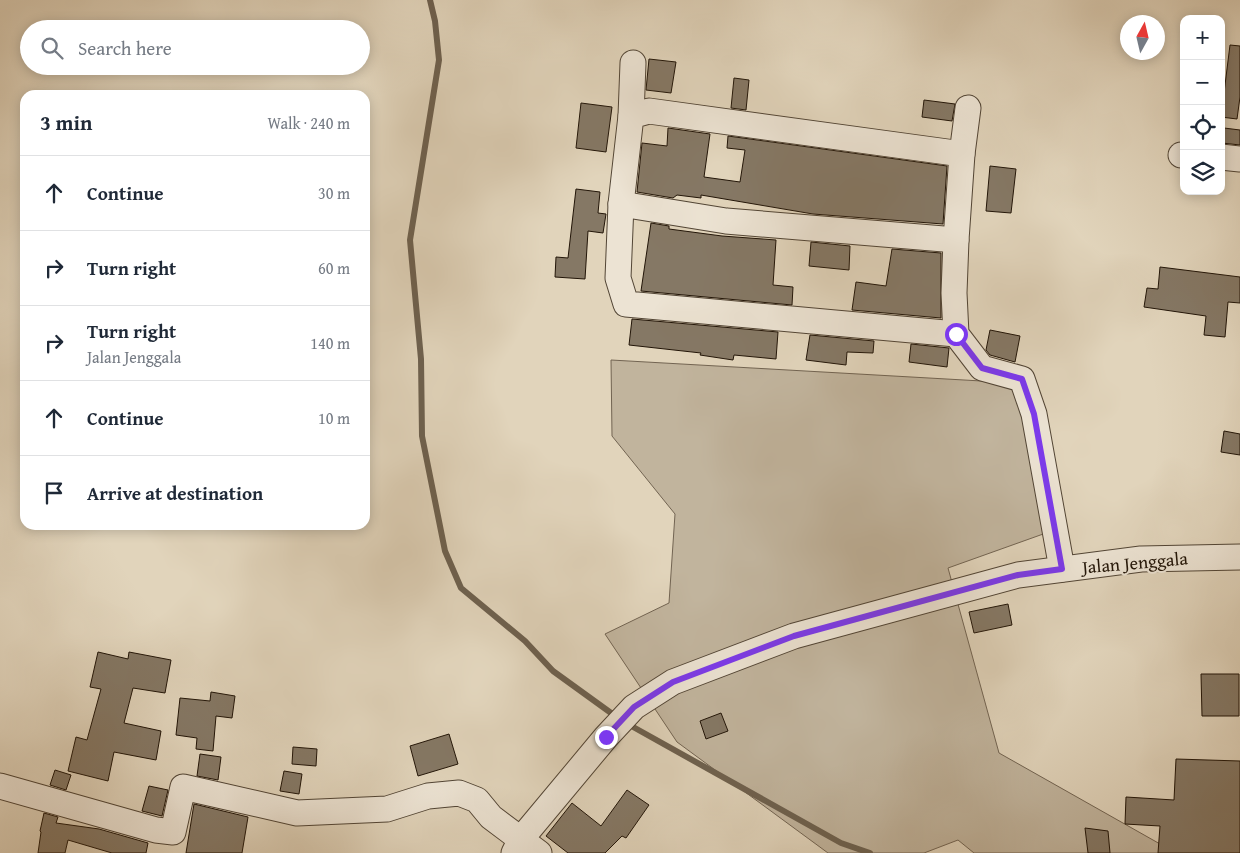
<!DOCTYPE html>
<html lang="en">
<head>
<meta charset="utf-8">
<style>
	:root { --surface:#fff; --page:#f2f2f3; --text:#1f2937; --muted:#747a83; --line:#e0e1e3 }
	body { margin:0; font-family:"Gentium Book Plus",serif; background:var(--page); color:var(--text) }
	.controls { position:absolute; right:15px; top:15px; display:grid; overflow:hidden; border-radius:10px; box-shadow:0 2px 12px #0003 }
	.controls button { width:45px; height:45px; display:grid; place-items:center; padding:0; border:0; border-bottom:1px solid var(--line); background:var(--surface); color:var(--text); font:25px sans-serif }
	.compass { position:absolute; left:1120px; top:15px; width:45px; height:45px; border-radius:50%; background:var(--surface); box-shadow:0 2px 12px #0003; rotate:8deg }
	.stop { position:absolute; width:15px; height:15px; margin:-11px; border:4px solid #7c3aed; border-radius:50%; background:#fff }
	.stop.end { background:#7c3aed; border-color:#fff; box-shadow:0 1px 5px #0008 }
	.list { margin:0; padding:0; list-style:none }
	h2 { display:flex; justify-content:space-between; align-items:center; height:65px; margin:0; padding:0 20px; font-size:21px }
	h2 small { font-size:16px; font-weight:400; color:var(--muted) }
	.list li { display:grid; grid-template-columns:32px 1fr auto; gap:15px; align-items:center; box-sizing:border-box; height:75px; padding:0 20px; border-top:1px solid var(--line) }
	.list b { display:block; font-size:19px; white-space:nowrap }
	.list p { margin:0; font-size:16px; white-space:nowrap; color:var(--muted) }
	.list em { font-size:16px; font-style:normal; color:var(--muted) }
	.icon { flex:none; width:28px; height:28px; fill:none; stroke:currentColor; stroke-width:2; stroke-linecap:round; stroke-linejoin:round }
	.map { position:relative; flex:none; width:1240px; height:853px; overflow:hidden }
	.search { position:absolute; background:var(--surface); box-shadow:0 2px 12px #0003; left:20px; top:20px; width:350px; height:55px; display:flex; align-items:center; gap:12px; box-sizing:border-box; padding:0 18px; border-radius:28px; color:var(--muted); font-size:19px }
	.panel { position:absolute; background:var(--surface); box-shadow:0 2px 12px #0003; left:20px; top:90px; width:350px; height:440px; border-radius:15px }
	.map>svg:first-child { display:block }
</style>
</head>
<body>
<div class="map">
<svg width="1240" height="853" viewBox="0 0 1240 853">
	<rect width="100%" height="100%" fill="#e1d4bb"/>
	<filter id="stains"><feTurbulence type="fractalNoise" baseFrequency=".004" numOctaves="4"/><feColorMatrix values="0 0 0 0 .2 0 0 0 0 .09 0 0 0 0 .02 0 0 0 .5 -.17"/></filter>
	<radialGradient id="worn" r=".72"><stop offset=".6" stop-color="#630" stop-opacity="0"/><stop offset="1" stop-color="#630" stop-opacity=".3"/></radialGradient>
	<path fill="#c1b49d" stroke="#726452" d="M611 360 1017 383 1046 533 948 568 999 753 1176 853H974L958 840 924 853H828L677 742 605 634 669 603 675 514 612 436Z"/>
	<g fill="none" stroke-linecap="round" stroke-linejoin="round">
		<g stroke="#6e614f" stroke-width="6">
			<path d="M430 0 435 21 439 60 410 240 421 359 422 436 445 551 461 588 525 641 553 671 618 718"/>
			<path d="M626 723 841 843 870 853"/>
		</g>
	</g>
	<g fill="#857865" stroke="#221508">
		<path d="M1230 45 1240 46V97L1237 119 1221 117Z"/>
		<path d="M649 59 676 62 671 93 646 90Z"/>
		<path d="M734 78 749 80 746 110 731 108Z"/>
		<path d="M924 100 955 104 952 121 922 117Z"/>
		<path d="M581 103 612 107 606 152 576 148Z"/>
		<path d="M668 128 710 134 704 177 740 182 745 150 727 148 728 136 947 166 943 224 813 214 701 195V198L677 195 673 198 637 192 642 143 667 146Z"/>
		<path d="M1224 128 1240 130V145L1222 143Z"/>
		<path d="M990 166 1016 169 1011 213 986 211Z"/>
		<path d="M576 189 600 192 598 213 606 214 603 233 588 231 585 279 555 277 556 257 568 258Z"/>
		<path d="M651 223 669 226V229L722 236 776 240 773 285 793 287 792 305 641 291Z"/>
		<path d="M811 242 850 246 849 270 809 266Z"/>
		<path d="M892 249 941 253V318L852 310 856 282 886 286Z"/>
		<path d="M1160 267 1240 277V303L1228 302 1225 337 1204 335 1206 316 1144 307 1147 288 1158 289Z"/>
		<path d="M632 319 778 332 776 359 734 355 733 360 700 355 701 353 629 345Z"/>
		<path d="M990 330 1020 336 1015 362 990 355 986 350Z"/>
		<path d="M810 335 874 341 873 353 847 352 846 365 806 360Z"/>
		<path d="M911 344 949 348 947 367 909 362Z"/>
		<path d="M1224 431 1240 434V455L1221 452Z"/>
		<path d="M1008 604 1012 625 974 633 969 612Z"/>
		<path d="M98 652 128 659 129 652 171 660 165 693 133 688 124 723 161 731 156 760 114 752 108 781 68 771 76 737 87 740 101 689 90 687Z"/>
		<path d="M1201 674H1239V716H1202Z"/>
		<path d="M211 692 235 696 232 718 216 716 213 751 196 749 197 738 176 735 180 698 210 701Z"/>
		<path d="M721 713 728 731 706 739 700 721Z"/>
		<path d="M449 734 458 764 418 776 410 746Z"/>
		<path d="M293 747 317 749 316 766 292 764Z"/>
		<path d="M200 754 221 757 218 780 197 776Z"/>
		<path d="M1176 759 1240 761V853H1158L1160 826 1125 824 1126 797 1174 800Z"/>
		<path d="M55 770 71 775 66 790 50 785Z"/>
		<path d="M284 771 302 774 299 794 280 791Z"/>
		<path d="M149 786 168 790 162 816 142 811Z"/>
		<path d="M627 790 649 805 626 838 622 836 605 853H568L546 836 572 803 601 826Z"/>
		<path d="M194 804 248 817 242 853H186Z"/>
		<path d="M44 813 58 817 56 823 99 829 148 843 146 853H112L68 840 65 853H38L41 832 40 831Z"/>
		<path d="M1085 828 1108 831 1110 853H1088Z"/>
	</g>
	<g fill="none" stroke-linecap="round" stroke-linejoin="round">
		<g stroke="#524535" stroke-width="27">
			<g id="minor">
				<path d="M968 108 962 154 956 240 954 293 956 334 982 368 1022 379 1034 414 1062 569"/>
				<path d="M631 116 633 63"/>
				<path d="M1181 155H1184"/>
				<path d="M1221 157 1240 159"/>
				<path d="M621 204 726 221 956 240"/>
				<path d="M956 334 626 304 618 278 621 204 631 116 649 111 962 154"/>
				<path d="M0 786 156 830 173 832 183 787 297 813 387 809 428 796 459 793 477 800 491 817 539 853"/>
				<path d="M514 853 521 839 606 737 634 707 673 682 794 636 1018 575 1141 559 1240 557"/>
			</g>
		</g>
		<use href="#minor" stroke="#ece3d3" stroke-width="25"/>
	</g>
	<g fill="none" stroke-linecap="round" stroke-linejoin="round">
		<path stroke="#7c3aed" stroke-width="6" d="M606 737 634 707 673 682 794 636 1018 575 1062 569 1034 414 1022 379 982 368 956 334"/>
	</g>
	<g text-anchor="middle" stroke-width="4" stroke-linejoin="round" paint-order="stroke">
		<g font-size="18" fill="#221508" stroke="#ece3d3">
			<text transform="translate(1135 563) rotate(-5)" y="6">Jalan Jenggala</text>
		</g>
	</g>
	<rect width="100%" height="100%" filter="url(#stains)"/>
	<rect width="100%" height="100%" fill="url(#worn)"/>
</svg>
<div class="controls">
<button>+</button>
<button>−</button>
<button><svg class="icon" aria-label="locate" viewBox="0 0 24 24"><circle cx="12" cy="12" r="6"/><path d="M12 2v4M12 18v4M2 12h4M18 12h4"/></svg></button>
<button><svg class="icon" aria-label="layers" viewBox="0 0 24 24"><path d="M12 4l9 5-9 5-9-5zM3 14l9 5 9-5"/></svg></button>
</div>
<svg class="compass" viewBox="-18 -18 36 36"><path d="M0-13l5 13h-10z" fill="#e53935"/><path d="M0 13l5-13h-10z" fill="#747a83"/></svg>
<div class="stop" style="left:956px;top:334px"></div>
<div class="stop end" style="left:606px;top:737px"></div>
<div class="search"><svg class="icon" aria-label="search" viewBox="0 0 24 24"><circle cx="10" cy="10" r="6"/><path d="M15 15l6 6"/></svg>Search here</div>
<section class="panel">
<h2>3 min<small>Walk · 240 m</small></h2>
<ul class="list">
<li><svg class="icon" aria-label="ahead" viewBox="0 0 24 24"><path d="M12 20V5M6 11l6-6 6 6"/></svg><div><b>Continue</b></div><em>30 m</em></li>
<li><svg class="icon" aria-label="right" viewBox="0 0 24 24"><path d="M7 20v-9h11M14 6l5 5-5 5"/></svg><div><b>Turn right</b></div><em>60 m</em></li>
<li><svg class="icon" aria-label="right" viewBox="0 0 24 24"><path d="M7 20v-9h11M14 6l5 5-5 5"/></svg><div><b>Turn right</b><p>Jalan Jenggala</p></div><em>140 m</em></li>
<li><svg class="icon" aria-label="ahead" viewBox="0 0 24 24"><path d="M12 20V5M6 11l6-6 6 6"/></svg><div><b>Continue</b></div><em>10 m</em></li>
<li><svg class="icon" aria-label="arrive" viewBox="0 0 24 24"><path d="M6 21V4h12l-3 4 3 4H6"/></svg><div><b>Arrive at destination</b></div></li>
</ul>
</section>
</div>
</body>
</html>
